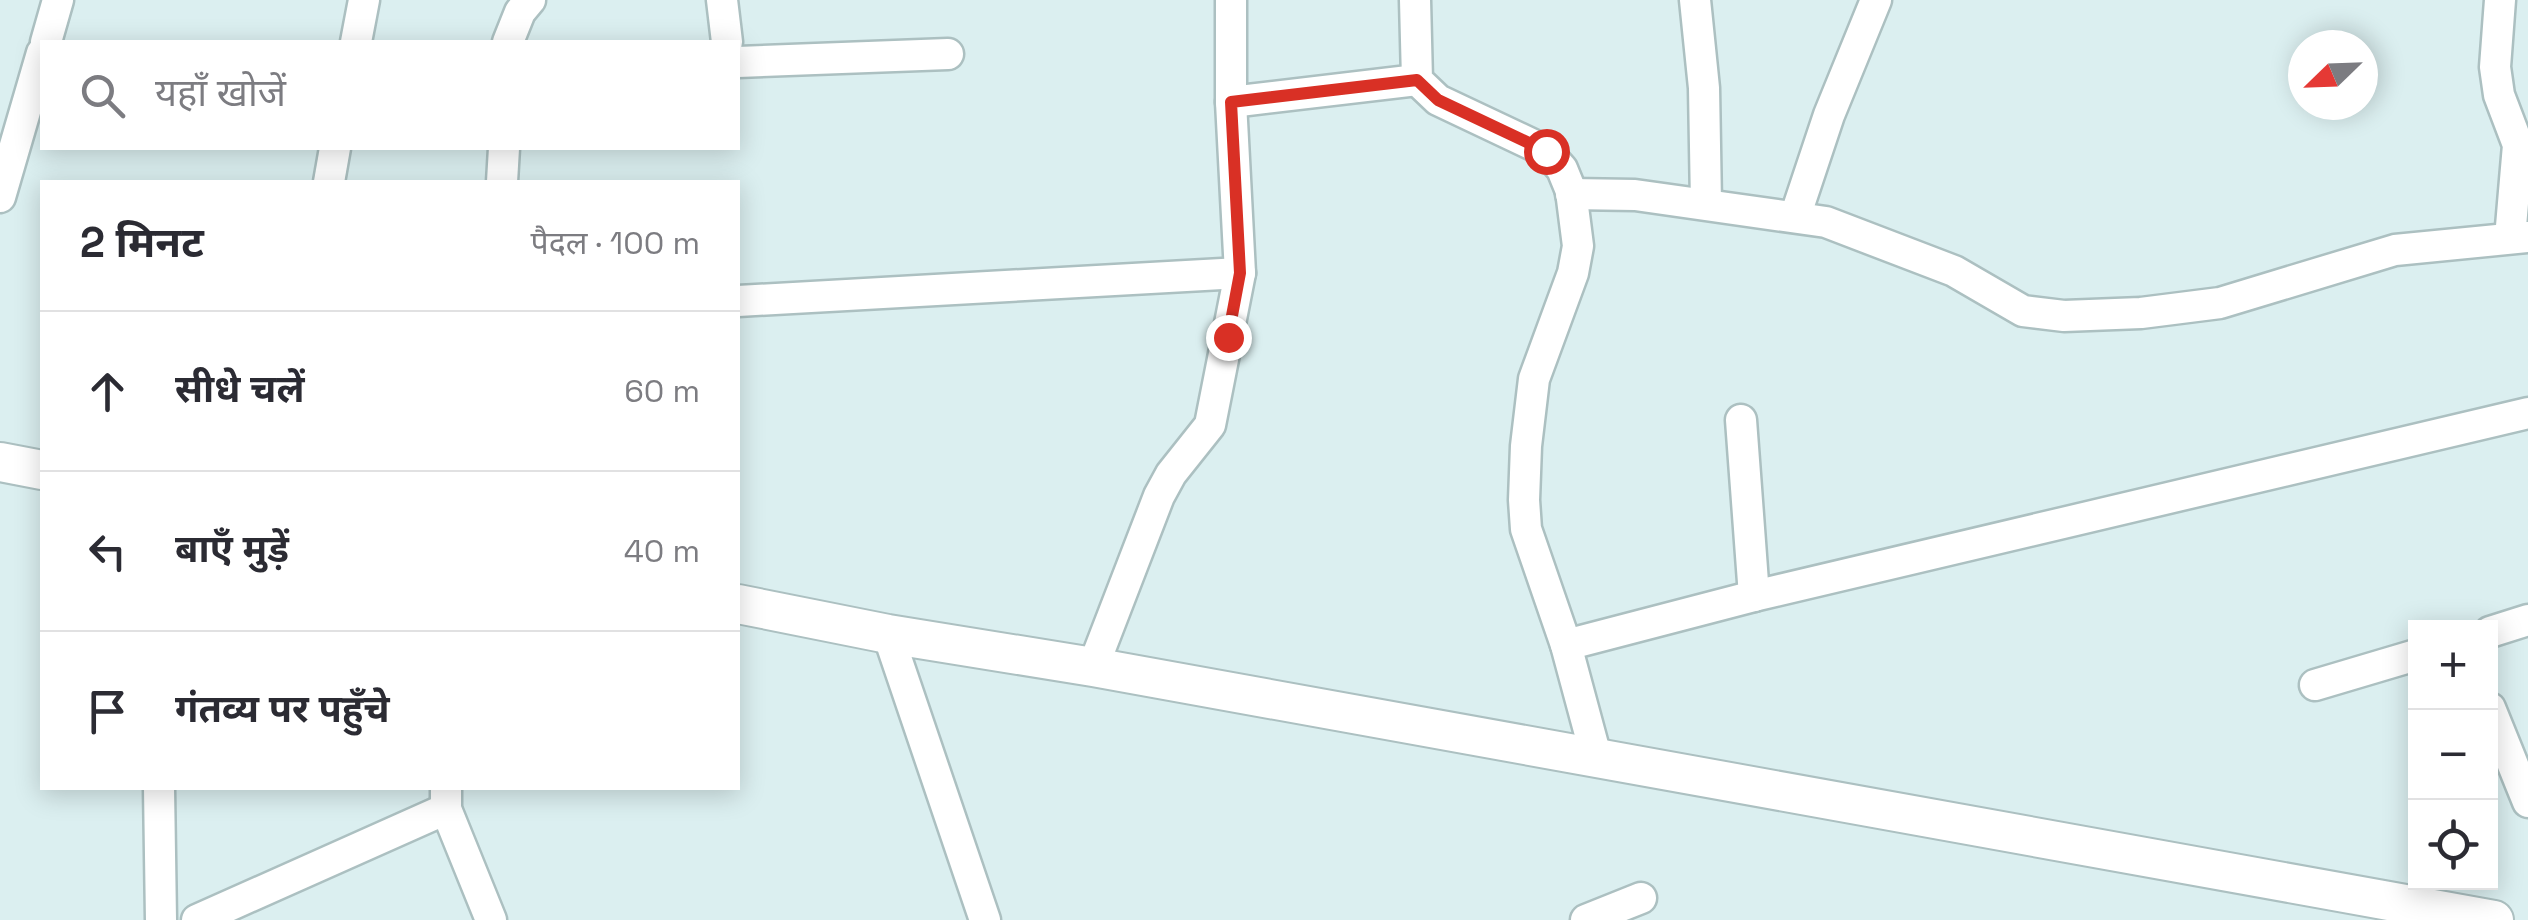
<!DOCTYPE html>
<html lang="hi">
<head>
<meta charset="utf-8">
<style>
	:root { --surface:#fff; --page:#f2f2f3; --text:#2b2b33; --muted:#7c7c81; --line:#e1e1e2 }
	body { margin:0; font-family:"Space Grotesk","Noto Sans Devanagari",sans-serif; background:var(--page); color:var(--text) }
	.controls { position:absolute; right:30px; bottom:30px; display:grid; overflow:hidden; border-radius:0px; box-shadow:0 5px 25px #0003 }
	.controls button { width:90px; height:90px; display:grid; place-items:center; padding:0; border:0; border-bottom:2px solid var(--line); background:var(--surface); color:var(--text); font:50px sans-serif }
	.compass { position:absolute; left:2288px; top:30px; width:90px; height:90px; border-radius:50%; background:var(--surface); box-shadow:0 5px 25px #0003; rotate:247deg }
	.stop { position:absolute; width:30px; height:30px; margin:-22px; border:8px solid #d93025; border-radius:50%; background:#fff }
	.stop.end { background:#d93025; border-color:#fff; box-shadow:0 2px 10px #0008 }
	.list { margin:0; padding:0; list-style:none }
	h2 { display:flex; justify-content:space-between; align-items:center; height:130px; margin:0; padding:0 40px; font-size:42px }
	h2 small { font-size:32px; font-weight:400; color:var(--muted) }
	.list li { display:grid; grid-template-columns:65px 1fr auto; gap:30px; align-items:center; box-sizing:border-box; height:160px; padding:0 40px; border-top:2px solid var(--line) }
	.list b { display:block; font-size:38px; white-space:nowrap }
	.list em { font-size:32px; font-style:normal; color:var(--muted) }
	.icon { flex:none; width:55px; height:55px; fill:none; stroke:currentColor; stroke-width:2; stroke-linecap:round; stroke-linejoin:round }
	.map { position:relative; flex:none; width:2528px; height:920px; overflow:hidden }
	.search { position:absolute; background:var(--surface); box-shadow:0 5px 25px #0003; left:40px; top:40px; width:700px; height:110px; display:flex; align-items:center; gap:25px; box-sizing:border-box; padding:0 35px; border-radius:0px; color:var(--muted); font-size:38px }
	.panel { position:absolute; background:var(--surface); box-shadow:0 5px 25px #0003; left:40px; top:180px; width:700px; height:610px; border-radius:0px }
	.map>svg:first-child { display:block }
</style>
</head>
<body>
<div class="map">
<svg width="2528" height="920" viewBox="0 0 2528 920">
	<rect width="100%" height="100%" fill="#dbeff0"/>
	<g fill="none" stroke-linecap="round" stroke-linejoin="round">
		<g stroke="#acc0c1" stroke-width="35">
			<g id="minor">
				<path d="M722 0 727 42"/>
				<path d="M1415 0 1417 80 1438 100 1546 151 1562 169 1571 191 1578 246 1573 273 1534 379 1526 446 1524 500 1526 529 1566 645 1597 760"/>
				<path d="M1695 0 1704 88 1706 204"/>
				<path d="M2500 0 2495 67 2499 95 2518 145 2510 238"/>
				<path d="M46 42 58 0"/>
				<path d="M356 42 364 0"/>
				<path d="M508 42 520 12 530 0"/>
				<path d="M738 62 948 54"/>
				<path d="M1231 102 1417 80"/>
				<path d="M329 182 335 148"/>
				<path d="M502 182 504 148"/>
				<path d="M1571 194 1635 195 1826 222 1954 271 2023 311 2064 316 2141 313 2220 303 2395 250 2528 237"/>
				<path d="M0 197 42 53"/>
				<path d="M1795 217 1829 115 1876 0"/>
				<path d="M738 301 1240 273"/>
				<path d="M1741 420 1754 596"/>
				<path d="M2490 632 2528 620"/>
				<path d="M888 634 985 920"/>
				<path d="M1566 645 1754 596 2528 413"/>
				<path d="M1093 667 1159 496 1171 474 1210 425 1240 273 1231 102V0"/>
				<path d="M2315 685 2416 655"/>
				<path d="M2490 708 2528 802"/>
				<path d="M159 788 161 920"/>
				<path d="M446 788V809L491 920"/>
				<path d="M197 920 446 809"/>
				<path d="M1586 920 1641 898"/>
			</g>
		</g>
		<g stroke="#acc0c1" stroke-width="42">
			<g id="tertiary">
				<path d="M0 462 42 470"/>
				<path d="M738 604 888 634 1093 667 2494 920"/>
			</g>
		</g>
		<use href="#minor" stroke="#fff" stroke-width="30"/>
		<use href="#tertiary" stroke="#fff" stroke-width="38"/>
	</g>
	<g fill="none" stroke-linecap="round" stroke-linejoin="round">
		<path stroke="#d93025" stroke-width="12" d="M1228 337 1240 273 1231 102 1417 80 1438 100 1546 151"/>
	</g>
</svg>
<div class="controls">
<button>+</button>
<button>−</button>
<button><svg class="icon" aria-label="locate" viewBox="0 0 24 24"><circle cx="12" cy="12" r="6"/><path d="M12 2v4M12 18v4M2 12h4M18 12h4"/></svg></button>
</div>
<svg class="compass" viewBox="-18 -18 36 36"><path d="M0-13l5 13h-10z" fill="#e53935"/><path d="M0 13l5-13h-10z" fill="#7c7c81"/></svg>
<div class="stop" style="left:1546px;top:151px"></div>
<div class="stop end" style="left:1228px;top:337px"></div>
<div class="search"><svg class="icon" aria-label="search" viewBox="0 0 24 24"><circle cx="10" cy="10" r="6"/><path d="M15 15l6 6"/></svg>यहाँ खोजें</div>
<section class="panel">
<h2>2 मिनट<small>पैदल · 100 m</small></h2>
<ul class="list">
<li><svg class="icon" aria-label="ahead" viewBox="0 0 24 24"><path d="M12 20V5M6 11l6-6 6 6"/></svg><div><b>सीधे चलें</b></div><em>60 m</em></li>
<li><svg class="icon" aria-label="left" viewBox="0 0 24 24"><path d="M17 20v-9H6M10 6l-5 5 5 5"/></svg><div><b>बाएँ मुड़ें</b></div><em>40 m</em></li>
<li><svg class="icon" aria-label="arrive" viewBox="0 0 24 24"><path d="M6 21V4h12l-3 4 3 4H6"/></svg><div><b>गंतव्य पर पहुँचे</b></div></li>
</ul>
</section>
</div>
</body>
</html>
